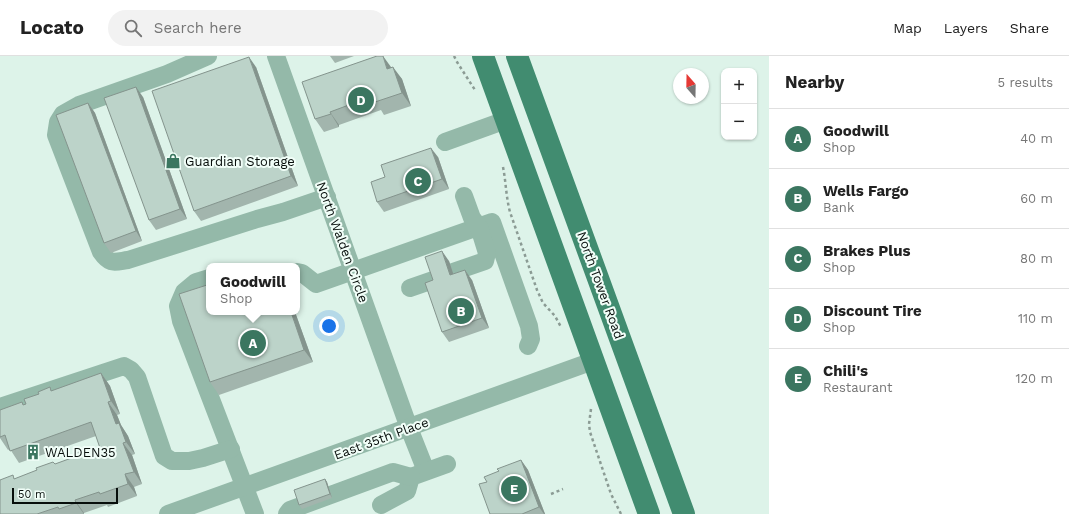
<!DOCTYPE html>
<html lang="en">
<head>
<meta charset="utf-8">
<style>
	:root { --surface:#fff; --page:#f2f2f2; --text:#222; --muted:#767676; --line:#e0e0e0; --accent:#3b7660 }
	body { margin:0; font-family:"Work Sans",sans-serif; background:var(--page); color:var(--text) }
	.controls { position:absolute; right:12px; top:12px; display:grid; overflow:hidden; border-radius:8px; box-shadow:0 1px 3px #0004 }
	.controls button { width:36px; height:36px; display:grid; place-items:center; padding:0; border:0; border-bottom:1px solid var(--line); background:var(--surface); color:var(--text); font:20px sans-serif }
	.compass { position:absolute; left:673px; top:12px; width:36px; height:36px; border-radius:50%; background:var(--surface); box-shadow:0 1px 3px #0004; rotate:340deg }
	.scale { position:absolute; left:12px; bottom:10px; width:106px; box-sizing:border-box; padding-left:4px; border:2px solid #070e0b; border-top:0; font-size:11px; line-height:14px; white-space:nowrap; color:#070e0b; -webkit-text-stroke:3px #f1fef8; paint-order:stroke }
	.you { position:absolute; left:329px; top:270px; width:14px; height:14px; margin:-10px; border:3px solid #fff; border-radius:50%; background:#1a73e8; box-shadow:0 0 0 6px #1a73e833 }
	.badge { display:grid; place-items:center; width:26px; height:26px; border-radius:50%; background:var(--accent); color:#fff; font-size:13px; font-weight:700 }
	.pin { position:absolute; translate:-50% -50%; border:2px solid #fff; box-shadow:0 1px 4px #0006 }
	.popup { position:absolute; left:206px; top:207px; width:94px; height:52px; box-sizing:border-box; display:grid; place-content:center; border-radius:8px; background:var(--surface); filter:drop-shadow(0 1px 3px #0005); font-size:13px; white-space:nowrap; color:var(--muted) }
	.popup b { font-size:15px; color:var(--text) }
	.popup::after { content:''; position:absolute; left:50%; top:100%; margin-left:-8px; border:8px solid transparent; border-top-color:var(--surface) }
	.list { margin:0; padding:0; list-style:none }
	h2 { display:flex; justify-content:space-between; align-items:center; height:52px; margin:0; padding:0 16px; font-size:17px }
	h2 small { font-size:13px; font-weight:400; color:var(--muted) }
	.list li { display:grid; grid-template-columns:26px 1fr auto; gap:12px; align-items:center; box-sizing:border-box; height:60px; padding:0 16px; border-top:1px solid var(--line) }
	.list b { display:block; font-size:15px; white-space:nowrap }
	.list p { margin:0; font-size:13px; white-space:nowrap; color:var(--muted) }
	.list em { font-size:13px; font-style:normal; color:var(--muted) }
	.icon { flex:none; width:22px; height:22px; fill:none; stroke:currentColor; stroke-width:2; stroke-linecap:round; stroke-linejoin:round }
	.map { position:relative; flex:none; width:769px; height:458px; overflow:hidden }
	header { display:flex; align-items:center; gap:24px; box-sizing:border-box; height:56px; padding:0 20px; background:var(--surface); border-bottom:1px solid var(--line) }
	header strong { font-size:19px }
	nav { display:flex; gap:22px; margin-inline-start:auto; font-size:14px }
	.search { width:280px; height:36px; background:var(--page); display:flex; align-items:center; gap:10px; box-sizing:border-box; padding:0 14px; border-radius:22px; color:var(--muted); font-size:15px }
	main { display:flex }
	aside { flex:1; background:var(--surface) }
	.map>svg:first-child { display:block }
</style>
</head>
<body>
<header>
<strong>Locato</strong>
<div class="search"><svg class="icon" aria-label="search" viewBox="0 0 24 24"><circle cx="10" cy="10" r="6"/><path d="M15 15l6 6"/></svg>Search here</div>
<nav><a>Map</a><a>Layers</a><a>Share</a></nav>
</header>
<main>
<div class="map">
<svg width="769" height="458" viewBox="0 0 769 458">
	<rect width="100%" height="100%" fill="#ddf3e9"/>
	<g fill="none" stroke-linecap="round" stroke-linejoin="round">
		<g stroke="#8b9b94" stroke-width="2.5" stroke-dasharray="3 3" stroke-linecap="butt">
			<path d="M454 0 457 6 475 34"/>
			<path d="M503 111C506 126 506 141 510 156L537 234 543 247 555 260 561 271"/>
			<path d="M591 353 589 368 590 376 611 438 621 458"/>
			<path d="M551 438 563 433"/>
		</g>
		<g stroke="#94b9a9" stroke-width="18">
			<path d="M208 0 167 18 79 49 63 58 58 66 56 79 101 196C110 209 114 206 128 204L257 163 283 156 327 141"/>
			<path d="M276 0 409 372 426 415"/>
			<path d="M445 86 506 64"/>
			<path d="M297 216 302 217 316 228 492 166 529 270 531 283 528 290"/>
			<path d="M453 216 485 205 487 197 479 171 472 162 464 140"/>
			<path d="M209 222 196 226 184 236 178 250 181 265 255 458"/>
			<path d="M410 232 436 223"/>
			<path d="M0 351 124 310 131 314 137 321 164 400 172 405H189L203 402 231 393"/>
			<path d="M381 449 407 435 411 421 447 408"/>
			<path d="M168 458 593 305"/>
			<path d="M287 458 290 454 393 416 411 421"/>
		</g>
		<g stroke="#418c70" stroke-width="22">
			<path d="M483 0 649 458"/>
			<path d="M517 0 684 458"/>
		</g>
	</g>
	<g fill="#a2b5ad">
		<path d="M330 0H354L335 7Z"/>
		<path d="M256 11 298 130 201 165 194 155Z"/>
		<path d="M391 11 402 23 411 50 384 59 381 54 339 69V71L324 76 315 63Z"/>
		<path d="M143 41 187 163 156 174 149 164Z"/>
		<path d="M88 47 95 57 142 185 111 197 104 187Z"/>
		<path d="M438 101 449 133 384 156 377 146Z"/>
		<path d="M449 205 453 218 472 224 489 272 449 286 442 276 433 224Z"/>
		<path d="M209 256H295L313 306 219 339 210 326Z"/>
		<path d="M101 317 110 330 120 358 117 359 121 369 128 380 135 398 132 399 142 428 134 431 137 440 108 451 107 449 84 457V458H0L15 423 100 392 96 380 19 407 10 393 8 394 0 382V369L23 349 26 348 39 338 52 335Z"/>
		<path d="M521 404 528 414 545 458H490L487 426 499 415Z"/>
		<path d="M325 423 327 426 332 442 302 453 299 449Z"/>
	</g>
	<g fill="#84948d">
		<path d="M383 0 391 11 396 25 387 13Z"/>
		<path d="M249 1 256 11 298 130 291 120Z"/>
		<path d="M393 11 402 23 411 50 402 37Z"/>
		<path d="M136 31 143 41 187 163 180 153Z"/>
		<path d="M88 47 95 57 142 185 136 175Z"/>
		<path d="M330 56 339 69V71L331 58Z"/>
		<path d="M431 92 438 101 449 133 442 123Z"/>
		<path d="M442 195 449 205 457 229 450 219Z"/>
		<path d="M465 214 472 224 489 272 482 262Z"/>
		<path d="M291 256H295L313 306 304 294Z"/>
		<path d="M101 317 110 330 120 358 111 345Z"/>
		<path d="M108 346 117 359 121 369 128 380 135 398 126 386 116 368Z"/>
		<path d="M123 387 132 399 142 428 134 416Z"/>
		<path d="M521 404 528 414 545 458H544L539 451Z"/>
		<path d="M125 418 134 431 137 440 128 428Z"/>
		<path d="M325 423 327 426 332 442 330 438Z"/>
		<path d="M75 444 84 457V458L76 447Z"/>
	</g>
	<g fill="#bcd3c9" stroke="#84948d">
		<path d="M377 0H383L387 13 393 11 402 37 375 46 373 40 330 56 331 58 315 63 302 26Z"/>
		<path d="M249 1 291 120 194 155 152 35Z"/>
		<path d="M136 31 180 153 149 164 104 42Z"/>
		<path d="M88 47 136 175 104 187 56 59Z"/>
		<path d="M431 92 442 123 377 146 371 126 385 121 381 109Z"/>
		<path d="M442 195 450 219 465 214 482 262 442 276 425 227 433 224 425 201Z"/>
		<path d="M207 229 209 236V256H291L304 294 210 326 179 238Z"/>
		<path d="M101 317 111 345 108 346 116 368 119 367 126 386 123 387 134 416 125 418 128 428 100 438 99 436 75 444 76 447 59 453 58 451 37 458H0V424L13 419 14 423 37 414 36 412 53 406 55 408 77 400 76 397 85 394 86 397 100 392 91 366 10 395 5 379 0 381V354L22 346 23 349 26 348 24 343 39 338 38 336 50 331 51 335Z"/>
		<path d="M521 404 539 451 522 458H490L479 428 487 426 484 421 499 415 497 413Z"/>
		<path d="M325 423 330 438 299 449 294 434Z"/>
	</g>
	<defs>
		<g id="shop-bare" transform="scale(1.2)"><path d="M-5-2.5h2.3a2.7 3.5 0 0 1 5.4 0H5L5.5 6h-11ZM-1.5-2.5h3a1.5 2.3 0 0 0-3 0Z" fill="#3b7660" stroke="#f1fef8" stroke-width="2.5" paint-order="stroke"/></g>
		<g id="building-bare" transform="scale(1.2)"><path d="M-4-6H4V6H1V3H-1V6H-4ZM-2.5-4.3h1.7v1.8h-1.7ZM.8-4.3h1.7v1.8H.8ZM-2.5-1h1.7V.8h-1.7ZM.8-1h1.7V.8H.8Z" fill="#3b7660" stroke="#f1fef8" stroke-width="2.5" paint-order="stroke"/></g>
	</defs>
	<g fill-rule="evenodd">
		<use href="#shop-bare" x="173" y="105"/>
		<use href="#building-bare" x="33" y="396"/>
	</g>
	<g text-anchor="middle" stroke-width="4" stroke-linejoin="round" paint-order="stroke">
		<g font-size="13" fill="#070e0b" stroke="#f1fef8" text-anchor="start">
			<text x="185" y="110">Guardian Storage</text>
			<text x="45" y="401">WALDEN35</text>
		</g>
		<g font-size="13" fill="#070e0b" stroke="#f1fef8">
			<text transform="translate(343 186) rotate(70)" y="5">North Walden Circle</text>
			<text transform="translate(601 229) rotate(70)" y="5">North Tower Road</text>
			<text transform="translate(381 382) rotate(-20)" y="5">East 35th Place</text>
		</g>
	</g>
</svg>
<div class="controls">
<button>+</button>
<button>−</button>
</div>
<svg class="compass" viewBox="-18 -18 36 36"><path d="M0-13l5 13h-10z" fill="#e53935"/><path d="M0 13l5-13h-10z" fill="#767676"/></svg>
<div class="scale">50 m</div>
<div class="you"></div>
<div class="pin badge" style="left:253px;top:287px">A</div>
<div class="popup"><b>Goodwill</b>Shop</div>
<div class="pin badge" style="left:461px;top:255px">B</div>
<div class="pin badge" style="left:418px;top:125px">C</div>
<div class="pin badge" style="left:361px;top:44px">D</div>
<div class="pin badge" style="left:514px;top:433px">E</div>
</div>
<aside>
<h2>Nearby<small>5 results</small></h2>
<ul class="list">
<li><span class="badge">A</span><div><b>Goodwill</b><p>Shop</p></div><em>40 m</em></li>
<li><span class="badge">B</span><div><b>Wells Fargo</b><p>Bank</p></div><em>60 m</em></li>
<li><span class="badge">C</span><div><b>Brakes Plus</b><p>Shop</p></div><em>80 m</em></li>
<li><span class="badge">D</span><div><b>Discount Tire</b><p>Shop</p></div><em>110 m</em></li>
<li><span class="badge">E</span><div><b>Chili's</b><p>Restaurant</p></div><em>120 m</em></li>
</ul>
</aside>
</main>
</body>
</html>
